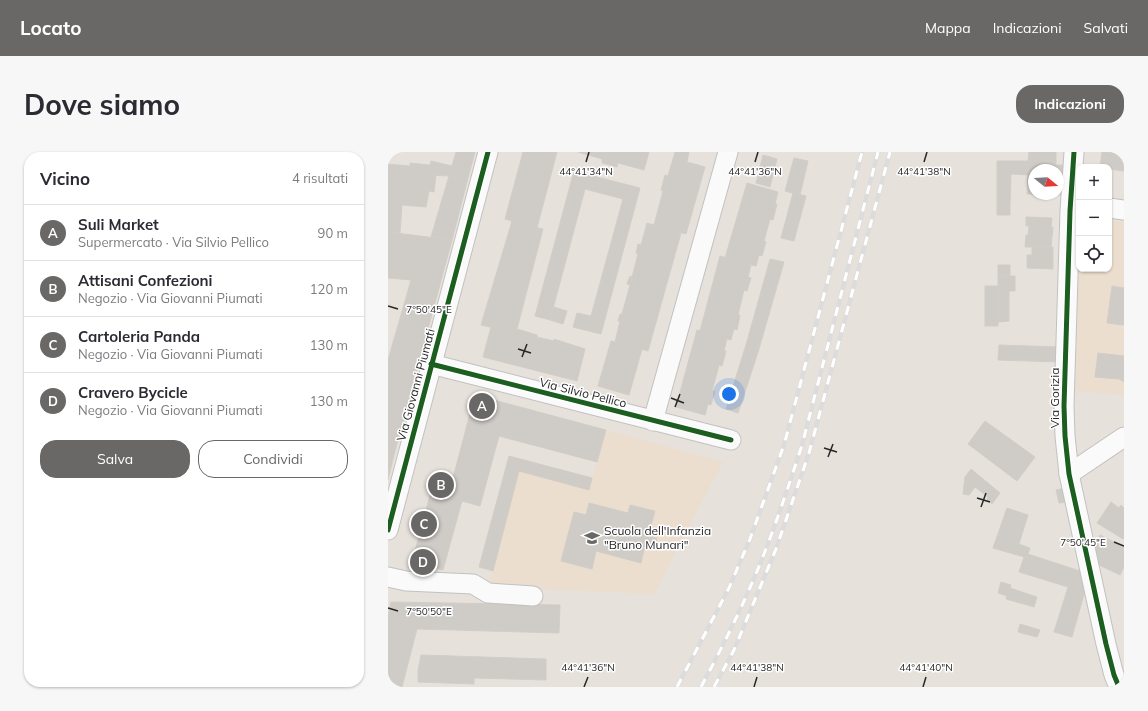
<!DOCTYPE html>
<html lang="it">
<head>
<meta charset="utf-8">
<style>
	:root { --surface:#fff; --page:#f7f7f7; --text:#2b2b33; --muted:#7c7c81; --line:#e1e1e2; --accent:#6a6866 }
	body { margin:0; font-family:Mulish,sans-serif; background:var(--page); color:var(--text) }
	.controls { position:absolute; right:12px; top:12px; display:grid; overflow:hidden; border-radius:8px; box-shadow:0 1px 3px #0004 }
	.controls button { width:36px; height:36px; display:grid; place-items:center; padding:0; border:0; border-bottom:1px solid var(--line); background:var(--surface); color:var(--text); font:20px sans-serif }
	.compass { position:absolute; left:640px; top:12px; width:36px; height:36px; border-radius:50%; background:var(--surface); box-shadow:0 1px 3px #0004; rotate:108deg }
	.you { position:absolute; left:341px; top:242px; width:14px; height:14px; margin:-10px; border:3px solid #fff; border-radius:50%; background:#1a73e8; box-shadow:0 0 0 6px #1a73e833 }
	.badge { display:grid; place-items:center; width:26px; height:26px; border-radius:50%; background:var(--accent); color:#fff; font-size:13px; font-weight:700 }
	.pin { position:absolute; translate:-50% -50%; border:2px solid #fff; box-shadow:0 1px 4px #0006 }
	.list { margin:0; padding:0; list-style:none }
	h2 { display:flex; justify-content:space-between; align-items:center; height:52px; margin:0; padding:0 16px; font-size:17px }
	h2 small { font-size:13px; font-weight:400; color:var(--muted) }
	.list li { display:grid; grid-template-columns:26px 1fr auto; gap:12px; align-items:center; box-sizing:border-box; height:56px; padding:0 16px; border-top:1px solid var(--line) }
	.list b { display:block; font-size:15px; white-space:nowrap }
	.list p { margin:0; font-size:13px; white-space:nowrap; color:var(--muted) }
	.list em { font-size:13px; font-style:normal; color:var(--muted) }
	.actions { display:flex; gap:8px; padding:12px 16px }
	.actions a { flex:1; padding:9px 0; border:1px solid var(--accent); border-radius:16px; text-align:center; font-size:14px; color:var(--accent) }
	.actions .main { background:var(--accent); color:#fff }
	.icon { flex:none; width:22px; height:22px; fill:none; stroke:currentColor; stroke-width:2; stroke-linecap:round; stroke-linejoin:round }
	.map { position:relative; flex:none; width:736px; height:535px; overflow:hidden; border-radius:16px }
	header { display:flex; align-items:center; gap:24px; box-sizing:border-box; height:56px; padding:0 20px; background:var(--accent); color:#fff }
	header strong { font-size:19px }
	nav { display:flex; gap:22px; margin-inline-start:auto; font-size:14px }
	.intro { display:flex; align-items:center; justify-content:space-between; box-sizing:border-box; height:96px; padding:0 24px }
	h1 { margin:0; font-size:28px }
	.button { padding:10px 18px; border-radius:16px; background:var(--accent); color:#fff; font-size:14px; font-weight:700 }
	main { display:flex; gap:24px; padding:0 24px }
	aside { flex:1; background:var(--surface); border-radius:16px; box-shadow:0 1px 3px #0004 }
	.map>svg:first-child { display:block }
</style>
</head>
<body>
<header>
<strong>Locato</strong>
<nav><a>Mappa</a><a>Indicazioni</a><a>Salvati</a></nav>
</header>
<div class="intro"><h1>Dove siamo</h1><a class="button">Indicazioni</a></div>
<main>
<aside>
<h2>Vicino<small>4 risultati</small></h2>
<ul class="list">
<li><span class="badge">A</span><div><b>Suli Market</b><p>Supermercato · Via Silvio Pellico</p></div><em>90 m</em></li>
<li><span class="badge">B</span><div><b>Attisani Confezioni</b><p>Negozio · Via Giovanni Piumati</p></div><em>120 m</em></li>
<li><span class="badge">C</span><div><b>Cartoleria Panda</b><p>Negozio · Via Giovanni Piumati</p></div><em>130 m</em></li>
<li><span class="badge">D</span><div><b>Cravero Bycicle</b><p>Negozio · Via Giovanni Piumati</p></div><em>130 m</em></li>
</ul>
<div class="actions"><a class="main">Salva</a><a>Condividi</a></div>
</aside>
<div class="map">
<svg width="736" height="535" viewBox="0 0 736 535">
	<rect width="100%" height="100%" fill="#e7e1db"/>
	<g fill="#ecdece">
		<path d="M721 68 736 70V245L725 242 686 239 690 76 691 75V117H721Z"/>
		<path d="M218 278 335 310 266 442 101 435 131 319 201 338Z"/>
	</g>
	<g fill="#cfcbc6" stroke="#d2cdc7" fill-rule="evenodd">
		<path d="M68 0H87L80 26 61 24Z"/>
		<path d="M135 0H169L149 76 117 67Z"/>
		<path d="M190 0H261L256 18 230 11 229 15 214 11V7Z"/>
		<path d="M287 0H301L299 10 317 15 298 82 266 73 275 39 273 38 277 23 280 24Z"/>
		<path d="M641 0H668V9H640Z"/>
		<path d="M714 0H736V19L721 17V15H712Z"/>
		<path d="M375 3 389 7 382 35 368 31Z"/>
		<path d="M406 6 420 9 412 43 397 39Z"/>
		<path d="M43 9 64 14 61 24 0 21V12L22 14V11L42 13Z"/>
		<path d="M609 9H668V13H676L675 43 639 42 640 23 623 22 622 54 609 53ZM646 18H670V42H646Z"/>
		<path d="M186 19 252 36 213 182 185 175 189 161 203 164 235 47 197 37 162 168 147 164Z"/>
		<path d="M0 21 48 23 46 40 41 39 38 55 14 53 12 81 0 80Z"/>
		<path d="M61 24 80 26 64 88 43 85Z"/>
		<path d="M359 31 390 40 387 52H389L385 68 382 67 376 89 378 90 374 104 371 103 368 114 337 106Z"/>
		<path d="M405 41 418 44 406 89 393 86Z"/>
		<path d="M609 53 622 54V63H609Z"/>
		<path d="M638 65 664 66 663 75H665L663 95H637L638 83H640L641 74H638Z"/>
		<path d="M124 69 155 77 128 181 93 173Z"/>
		<path d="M259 71 293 81 260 199 227 190 232 169H230L232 162H234L242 133 239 132 242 124 244 125 250 102 248 101 250 92 253 93Z"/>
		<path d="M0 80 64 88 6 303 0 302V208L23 128 0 126Z"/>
		<path d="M644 95H665V117L639 116V103H644Z"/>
		<path d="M332 104 363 113 360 125 363 126 359 139 356 138 350 163H352L349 178 346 177 343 188 312 179Z"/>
		<path d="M382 107 396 110 371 197 358 193Z"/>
		<rect x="610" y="113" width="12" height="11"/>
		<path d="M610 124H627V139H621V169L610 170Z"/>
		<rect x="597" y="134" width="13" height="40"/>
		<path d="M724 134 736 136V173L719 171Z"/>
		<path d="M166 155 179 159 175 172 162 168Z"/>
		<path d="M103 175 128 181 129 177 149 183V185L166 189V187L197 197 189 229 95 205Z"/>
		<path d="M309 178 339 186 336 199H338L334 214 331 213 324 239H327L323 253 320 252 317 263 288 255Z"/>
		<path d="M223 189 254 197 241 243 210 234Z"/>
		<path d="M358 193 371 197 350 261 338 257Z"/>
		<path d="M611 193 671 195V210L610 208Z"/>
		<path d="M710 201 736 204V230L731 227 707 225Z"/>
		<path d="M87 243 218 278 209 310 111 284 92 354 74 349 55 418 24 410 48 321 65 326Z"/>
		<path d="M597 269 647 305 629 329 580 292Z"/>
		<path d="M0 302 6 303 0 328Z"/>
		<path d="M121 304 204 326 201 338 131 319 105 419 91 415Z"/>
		<path d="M583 317 612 341 604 352 599 347 600 345 587 335 581 343 575 342 577 325Z"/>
		<path d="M677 336 680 350 671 351 668 338Z"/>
		<path d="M723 350 731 356 733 353 736 356V386L735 387 709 371Z"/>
		<path d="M201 351 240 361 242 353 267 359 260 384 269 386 267 395 257 393 253 411 208 399 204 417 173 409 186 360 198 363Z"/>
		<path d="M619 356 640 363 631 392 642 396 640 402 698 421 700 428 684 485 666 480 680 435 631 420 636 405 605 396Z"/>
		<path d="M712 383 736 395V415L732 423 711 413 707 392Z"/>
		<path d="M613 430 623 433 622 436 649 445 646 455 618 447 619 444 610 441Z"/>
		<path d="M3 450 172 453 171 481 29 477 14 535 0 534V464Z"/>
		<path d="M632 472 652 478 649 485 630 480Z"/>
		<path d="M33 503 158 507V528L86 526V532L30 530V519Z"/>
	</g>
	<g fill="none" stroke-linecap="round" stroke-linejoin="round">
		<g stroke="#c2c1c2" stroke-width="21">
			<g id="minor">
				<path d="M686 0 682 59 676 254 677 284 681 322 718 492 726 523 731 535"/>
				<path d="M721 56 736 58"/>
				<path d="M43 212 343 288"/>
				<path d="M265 269 340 0"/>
				<path d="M681 322 736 285"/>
				<path d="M0 378 100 0"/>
				<path d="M0 425 18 429 85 432 100 441 145 444"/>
			</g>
		</g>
		<use href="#minor" stroke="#fbfafa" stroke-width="19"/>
		<g stroke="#dcdcdd" stroke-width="4.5">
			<g id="rail">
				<path d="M289 535 341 436 362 387 396 293 474 0"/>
				<path d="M313 535C336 492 358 448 376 402 390 366 402 330 414 293L490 0"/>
				<path d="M326 535 346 498 388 397 421 301 502 0"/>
			</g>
		</g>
		<use href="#rail" stroke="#fff" stroke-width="3" stroke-dasharray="9" stroke-linecap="butt"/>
		<g stroke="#fff" stroke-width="8">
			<g id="cycleway">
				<path d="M686 0 682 59 676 254 677 284 681 322 718 492 726 523 731 535"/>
				<path d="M43 212 343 288"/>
				<path d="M0 378 100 0"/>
			</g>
		</g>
		<use href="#cycleway" stroke="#1b5e20" stroke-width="5"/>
	</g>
	<path fill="none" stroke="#272727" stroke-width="1.5" d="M198 10 201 0M367 10 370 0M536 10 539 0M0 154 10 157M130 197 143 201M134 205 139 192M283 246 296 251M287 255 292 242M436 296 449 300M440 305 445 292M589 346 602 350M593 355 598 341M726 390 736 394M0 456 10 459M196 535 200 525M366 535 369 525M535 535 538 525"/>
	<defs>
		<g id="school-bare" transform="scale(1.2)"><path d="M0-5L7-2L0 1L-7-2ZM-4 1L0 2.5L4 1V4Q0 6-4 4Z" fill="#6a6866" stroke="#fff" stroke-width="2.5" paint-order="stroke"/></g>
	</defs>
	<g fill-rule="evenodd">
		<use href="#school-bare" x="204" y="386"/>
	</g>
	<g text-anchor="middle" stroke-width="3" stroke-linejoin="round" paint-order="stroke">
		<g font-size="12" fill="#272727" stroke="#fff">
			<text transform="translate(28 233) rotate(-75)" y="4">Via Giovanni Piumati</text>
			<text transform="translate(195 241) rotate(14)" y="4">Via Silvio Pellico</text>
			<text transform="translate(667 246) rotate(-90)" y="4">Via Gorizia</text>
		</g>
		<g font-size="12" fill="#272727" stroke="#fff" text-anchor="start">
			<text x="216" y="383">Scuola dell'Infanzia<tspan x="216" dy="14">"Bruno Munari"</tspan></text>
		</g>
	</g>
	<g font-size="10" text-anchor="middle" fill="#272727" stroke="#fff" stroke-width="3" stroke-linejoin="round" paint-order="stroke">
		<text x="198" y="23">44°41'34"N</text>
		<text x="367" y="23">44°41'36"N</text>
		<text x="536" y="23">44°41'38"N</text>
		<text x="41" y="161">7°50'45"E</text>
		<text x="695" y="394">7°50'45"E</text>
		<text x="41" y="463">7°50'50"E</text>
		<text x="200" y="519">44°41'36"N</text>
		<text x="369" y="519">44°41'38"N</text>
		<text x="538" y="519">44°41'40"N</text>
	</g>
</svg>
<div class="controls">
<button>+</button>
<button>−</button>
<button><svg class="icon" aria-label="locate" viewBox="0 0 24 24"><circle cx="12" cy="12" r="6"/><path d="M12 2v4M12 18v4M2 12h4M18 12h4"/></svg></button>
</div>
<svg class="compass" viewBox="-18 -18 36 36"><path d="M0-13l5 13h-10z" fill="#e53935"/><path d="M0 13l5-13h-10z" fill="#7c7c81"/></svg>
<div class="you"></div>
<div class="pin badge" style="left:94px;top:254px">A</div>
<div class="pin badge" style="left:53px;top:333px">B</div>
<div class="pin badge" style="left:36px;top:372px">C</div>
<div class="pin badge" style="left:35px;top:410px">D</div>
</div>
</main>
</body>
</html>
